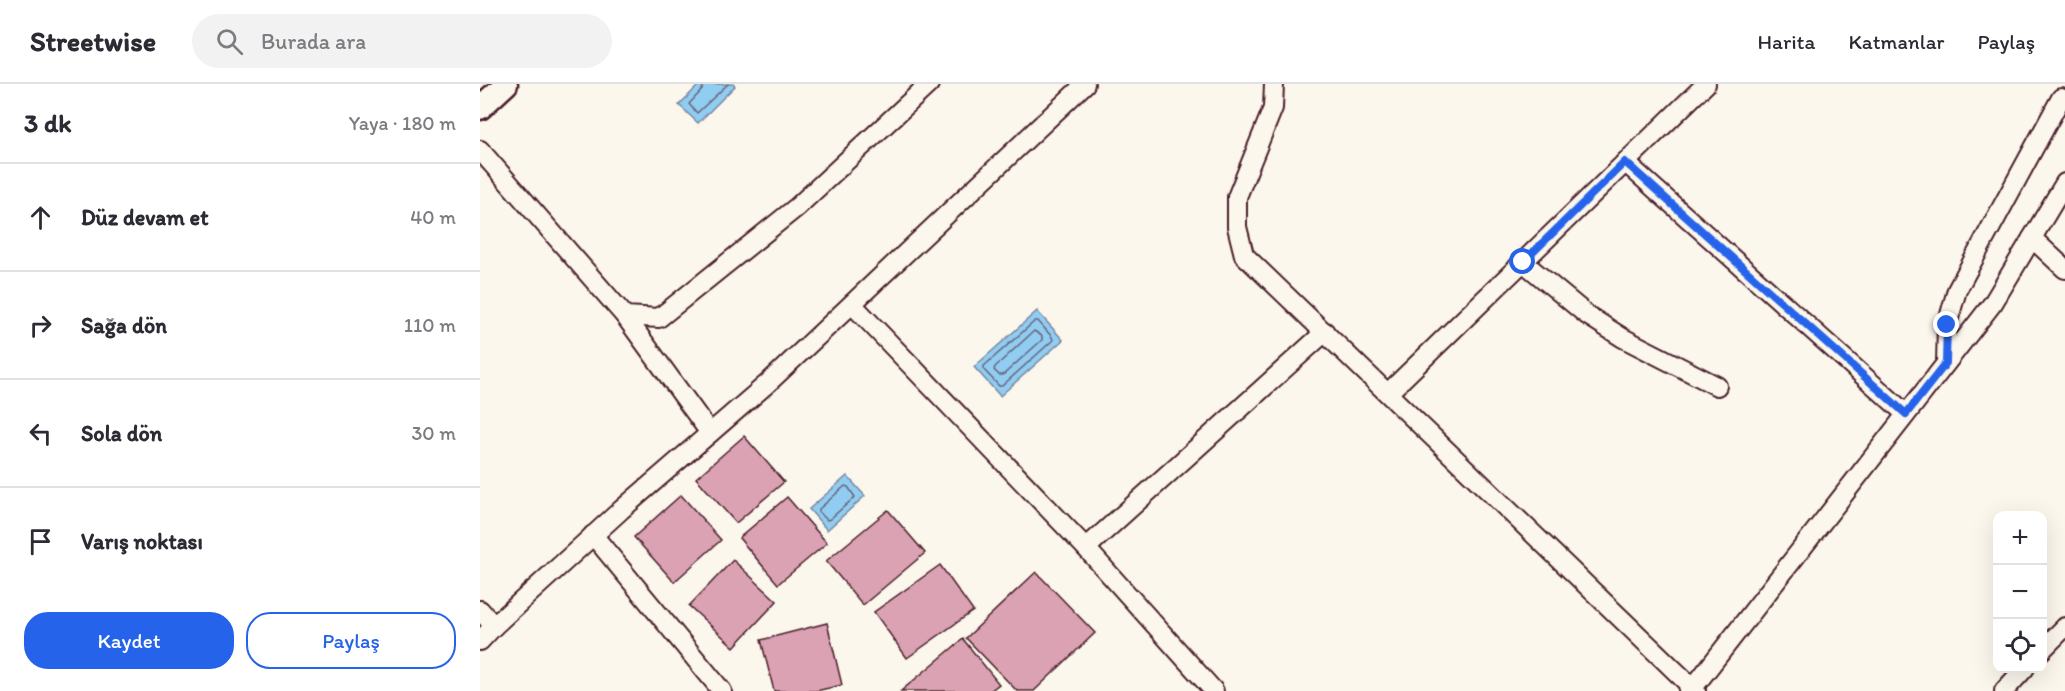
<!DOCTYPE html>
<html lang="tr">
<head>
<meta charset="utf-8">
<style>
	:root { --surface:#fff; --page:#f2f2f3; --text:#2b2b33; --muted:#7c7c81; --line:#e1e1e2; --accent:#2563eb }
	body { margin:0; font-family:Itim,sans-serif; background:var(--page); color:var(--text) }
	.controls { position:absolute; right:18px; bottom:18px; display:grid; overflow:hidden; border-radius:12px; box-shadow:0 6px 24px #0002 }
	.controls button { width:54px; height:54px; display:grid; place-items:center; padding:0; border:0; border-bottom:2px solid var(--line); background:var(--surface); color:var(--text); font:30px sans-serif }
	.stop { position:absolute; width:18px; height:18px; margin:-14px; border:4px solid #2563eb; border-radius:50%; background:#fff }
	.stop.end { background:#2563eb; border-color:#fff; box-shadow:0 2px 6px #0008 }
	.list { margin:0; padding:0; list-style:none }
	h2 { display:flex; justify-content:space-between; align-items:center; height:78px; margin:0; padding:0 24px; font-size:26px }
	h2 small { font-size:20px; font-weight:400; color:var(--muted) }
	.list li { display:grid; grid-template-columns:39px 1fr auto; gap:18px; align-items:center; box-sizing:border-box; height:108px; padding:0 24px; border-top:2px solid var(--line) }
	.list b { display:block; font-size:22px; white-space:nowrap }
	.list em { font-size:20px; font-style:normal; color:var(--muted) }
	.actions { display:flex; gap:12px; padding:18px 24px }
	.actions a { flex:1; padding:14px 0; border:2px solid var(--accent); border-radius:24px; text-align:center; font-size:21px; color:var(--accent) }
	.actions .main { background:var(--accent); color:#fff }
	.icon { flex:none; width:33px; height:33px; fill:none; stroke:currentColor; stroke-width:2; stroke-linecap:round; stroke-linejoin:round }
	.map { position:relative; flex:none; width:1585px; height:607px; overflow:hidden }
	header { display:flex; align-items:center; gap:36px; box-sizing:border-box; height:84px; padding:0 30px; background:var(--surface); border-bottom:2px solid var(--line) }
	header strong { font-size:28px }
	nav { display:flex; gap:33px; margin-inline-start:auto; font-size:21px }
	.search { width:420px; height:54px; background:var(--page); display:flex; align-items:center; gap:15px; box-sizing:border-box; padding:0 21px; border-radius:33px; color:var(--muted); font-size:22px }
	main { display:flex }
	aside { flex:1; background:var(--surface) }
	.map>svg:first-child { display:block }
</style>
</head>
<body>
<header>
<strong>Streetwise</strong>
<div class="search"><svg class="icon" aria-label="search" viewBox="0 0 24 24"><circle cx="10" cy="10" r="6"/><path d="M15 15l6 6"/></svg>Burada ara</div>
<nav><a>Harita</a><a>Katmanlar</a><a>Paylaş</a></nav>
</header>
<main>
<aside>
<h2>3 dk<small>Yaya · 180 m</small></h2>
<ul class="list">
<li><svg class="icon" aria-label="ahead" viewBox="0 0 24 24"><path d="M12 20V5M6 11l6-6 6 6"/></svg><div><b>Düz devam et</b></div><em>40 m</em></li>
<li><svg class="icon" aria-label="right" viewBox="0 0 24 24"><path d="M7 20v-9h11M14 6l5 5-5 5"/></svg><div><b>Sağa dön</b></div><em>110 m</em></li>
<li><svg class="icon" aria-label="left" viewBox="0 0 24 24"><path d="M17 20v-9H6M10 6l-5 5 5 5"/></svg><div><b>Sola dön</b></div><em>30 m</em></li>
<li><svg class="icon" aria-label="arrive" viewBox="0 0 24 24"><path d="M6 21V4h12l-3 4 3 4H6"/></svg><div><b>Varış noktası</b></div></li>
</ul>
<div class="actions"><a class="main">Kaydet</a><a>Paylaş</a></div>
</aside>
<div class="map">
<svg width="1585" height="607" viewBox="0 0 1585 607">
	<rect width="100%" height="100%" fill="#fbf7ec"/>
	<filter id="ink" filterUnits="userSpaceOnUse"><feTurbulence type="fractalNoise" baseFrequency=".0167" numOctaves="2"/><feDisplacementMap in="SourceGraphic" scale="12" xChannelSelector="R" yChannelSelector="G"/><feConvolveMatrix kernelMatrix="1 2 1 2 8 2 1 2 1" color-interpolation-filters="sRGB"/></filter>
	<g filter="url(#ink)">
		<g fill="#91ccf1" stroke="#7587a2" stroke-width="1.5">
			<path d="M220 0H253L255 2 218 39 199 21Z"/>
			<path d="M557 227 583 256 520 312 494 283Z"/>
			<path d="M367 392 385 412 347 446 329 425Z"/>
		</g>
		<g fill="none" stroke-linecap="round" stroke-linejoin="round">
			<g stroke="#66647a" stroke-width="1.5">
				<path d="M224 0 222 6 209 20 217 29 248 0"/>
				<path d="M555 237H558L572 253 573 256 522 302H519L504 286V282Z"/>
				<path d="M554 247 562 252V256L523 291H519L514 286 515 283Z"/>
				<path d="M365 402 368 403 375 413 350 435 347 436 339 428V425Z"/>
			</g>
		</g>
		<g fill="#daa2b2" stroke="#4a1f2b" stroke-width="1.5">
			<path d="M264 352 304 398 256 439 216 394Z"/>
			<path d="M201 411 241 456 194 498 154 453Z"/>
			<path d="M307 413 347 459 298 500 259 454Z"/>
			<path d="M408 426 445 469 383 521 346 477Z"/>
			<path d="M253 476 297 517 254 563 209 522Z"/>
			<path d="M460 481 493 527 427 574 394 528Z"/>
			<path d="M556 488 615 549 554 607H537L486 554Z"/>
			<path d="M347 539 362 601 336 607H294L281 556Z"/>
			<path d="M483 555 519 600 510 607H421Z"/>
		</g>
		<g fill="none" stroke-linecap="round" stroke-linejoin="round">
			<g stroke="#4a1f2b" stroke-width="22">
				<g id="minor">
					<path d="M794 0 793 24 757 113V143L764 171 1216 607"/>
					<path d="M0 66 145 232 179 234 317 123 449 0"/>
					<path d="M1145 78 1426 330"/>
					<path d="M1552 154 1585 185"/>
					<path d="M1043 178 1107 231 1143 254 1237 302"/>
					<path d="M372 220 606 464 734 607"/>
					<path d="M145 232 230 349"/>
					<path d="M1466 279 1467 241 1477 206 1581 14"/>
					<path d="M908 309 1226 0"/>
					<path d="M113 451 242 607"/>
					<path d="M606 464 845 248"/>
					<path d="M0 526 14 542 141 426 288 299 605 0"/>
					<path d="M0 557 14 542"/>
					<path d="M1562 566 1585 543"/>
					<path d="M1208 607 1213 604 1513 219 1585 99"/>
					<path d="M1524 607 1545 584"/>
				</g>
			</g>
			<g stroke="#4a1f2b" stroke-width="27">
				<path id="tertiary" d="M0 24 26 0"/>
			</g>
			<use href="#minor" stroke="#fbf7ec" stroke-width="18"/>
			<use href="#tertiary" stroke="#fbf7ec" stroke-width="22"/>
		</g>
	</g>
	<g fill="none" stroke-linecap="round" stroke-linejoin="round" filter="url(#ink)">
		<path stroke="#2563eb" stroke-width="8" d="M1043 178 1145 78 1426 330 1466 279 1467 241"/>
	</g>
</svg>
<div class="controls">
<button>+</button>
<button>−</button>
<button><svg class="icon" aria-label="locate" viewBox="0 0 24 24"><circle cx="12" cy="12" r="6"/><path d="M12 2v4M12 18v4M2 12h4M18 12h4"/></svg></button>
</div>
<div class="stop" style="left:1043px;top:178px"></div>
<div class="stop end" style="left:1467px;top:241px"></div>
</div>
</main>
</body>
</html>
